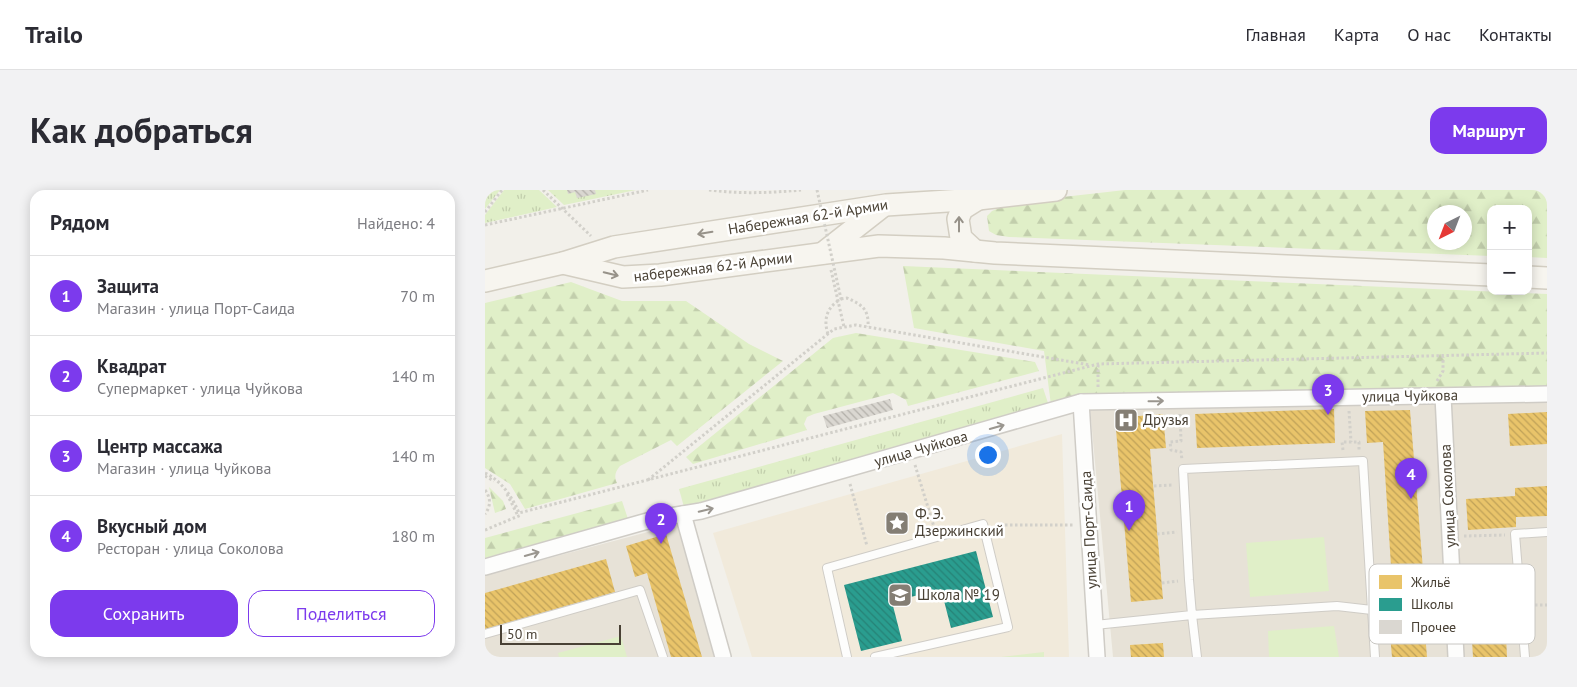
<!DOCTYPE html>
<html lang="ru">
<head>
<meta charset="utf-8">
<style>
	:root { --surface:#fff; --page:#f2f2f3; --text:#2b2b33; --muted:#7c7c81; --line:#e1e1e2; --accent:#7c3aed }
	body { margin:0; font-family:"PT Sans",sans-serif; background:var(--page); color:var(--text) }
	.controls { position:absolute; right:15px; top:15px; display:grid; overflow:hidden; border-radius:10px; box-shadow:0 2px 12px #0003 }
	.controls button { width:45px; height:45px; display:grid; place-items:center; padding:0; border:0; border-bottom:1px solid var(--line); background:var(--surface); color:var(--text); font:25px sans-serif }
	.compass { position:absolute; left:942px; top:15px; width:45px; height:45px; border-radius:50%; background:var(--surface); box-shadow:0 2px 12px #0003; rotate:222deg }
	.scale { position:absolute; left:15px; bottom:12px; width:121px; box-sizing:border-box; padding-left:5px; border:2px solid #494135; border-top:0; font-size:14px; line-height:18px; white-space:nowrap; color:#494135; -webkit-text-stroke:4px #fff; paint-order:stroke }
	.you { position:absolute; left:502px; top:264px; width:18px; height:18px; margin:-12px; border:4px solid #fff; border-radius:50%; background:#1a73e8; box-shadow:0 0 0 8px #1a73e833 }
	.badge { display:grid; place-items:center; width:32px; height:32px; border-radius:50%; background:var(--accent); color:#fff; font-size:16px; font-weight:700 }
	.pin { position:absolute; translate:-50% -41px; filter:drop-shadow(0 1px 2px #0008) }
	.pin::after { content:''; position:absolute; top:26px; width:18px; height:15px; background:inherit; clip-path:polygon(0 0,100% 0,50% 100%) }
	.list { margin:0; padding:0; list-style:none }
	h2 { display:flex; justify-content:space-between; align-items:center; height:65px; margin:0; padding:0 20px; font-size:21px }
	h2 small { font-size:16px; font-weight:400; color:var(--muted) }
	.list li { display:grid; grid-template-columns:32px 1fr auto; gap:15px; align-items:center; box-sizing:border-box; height:80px; padding:0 20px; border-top:1px solid var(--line) }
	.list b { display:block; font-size:19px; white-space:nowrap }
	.list p { margin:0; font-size:16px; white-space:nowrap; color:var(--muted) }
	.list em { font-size:16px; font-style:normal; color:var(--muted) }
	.actions { display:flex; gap:10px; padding:15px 20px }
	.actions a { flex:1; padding:11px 0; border:1px solid var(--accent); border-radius:15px; text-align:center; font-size:18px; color:var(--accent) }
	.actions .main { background:var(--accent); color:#fff }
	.map { position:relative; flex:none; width:1062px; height:467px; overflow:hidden; border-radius:15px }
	header { display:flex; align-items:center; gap:30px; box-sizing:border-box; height:70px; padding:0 25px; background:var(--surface); border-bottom:1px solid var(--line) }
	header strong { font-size:24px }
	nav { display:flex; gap:28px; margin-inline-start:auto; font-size:18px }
	.intro { display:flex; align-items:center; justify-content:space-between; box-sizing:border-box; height:120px; padding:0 30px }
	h1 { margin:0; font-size:35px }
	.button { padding:12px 22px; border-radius:15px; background:var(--accent); color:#fff; font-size:18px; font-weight:700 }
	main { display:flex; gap:30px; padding:0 30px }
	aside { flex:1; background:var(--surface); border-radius:15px; box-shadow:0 2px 12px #0003 }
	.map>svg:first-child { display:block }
</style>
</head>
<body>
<header>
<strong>Trailo</strong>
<nav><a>Главная</a><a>Карта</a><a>О нас</a><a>Контакты</a></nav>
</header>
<div class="intro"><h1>Как добраться</h1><a class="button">Маршрут</a></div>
<main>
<aside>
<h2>Рядом<small>Найдено: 4</small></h2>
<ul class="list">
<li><span class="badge">1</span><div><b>Защита</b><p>Магазин · улица Порт-Саида</p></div><em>70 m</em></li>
<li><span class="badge">2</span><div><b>Квадрат</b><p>Супермаркет · улица Чуйкова</p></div><em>140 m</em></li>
<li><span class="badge">3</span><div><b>Центр массажа</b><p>Магазин · улица Чуйкова</p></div><em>140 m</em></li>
<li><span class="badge">4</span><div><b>Вкусный дом</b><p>Ресторан · улица Соколова</p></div><em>180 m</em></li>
</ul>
<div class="actions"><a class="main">Сохранить</a><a>Поделиться</a></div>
</aside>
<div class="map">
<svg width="1062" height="467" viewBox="0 0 1062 467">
	<defs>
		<pattern id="grass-tufts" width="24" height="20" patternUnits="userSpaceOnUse" patternTransform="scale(1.25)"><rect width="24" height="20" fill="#e0efc8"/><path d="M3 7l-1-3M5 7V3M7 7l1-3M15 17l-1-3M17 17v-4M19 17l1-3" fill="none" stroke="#c2ceac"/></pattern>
		<pattern id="forest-firs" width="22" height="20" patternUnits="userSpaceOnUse" patternTransform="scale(1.25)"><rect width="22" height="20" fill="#e0efc8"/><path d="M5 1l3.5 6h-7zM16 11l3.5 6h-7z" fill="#c2ceac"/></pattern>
		<pattern id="homes-back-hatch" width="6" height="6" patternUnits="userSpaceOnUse" patternTransform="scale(1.25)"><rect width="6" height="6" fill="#e9c46a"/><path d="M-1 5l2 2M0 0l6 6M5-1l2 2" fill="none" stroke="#bfa158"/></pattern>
		<pattern id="schools-back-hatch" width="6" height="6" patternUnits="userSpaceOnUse" patternTransform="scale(1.25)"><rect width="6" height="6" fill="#2a9d8f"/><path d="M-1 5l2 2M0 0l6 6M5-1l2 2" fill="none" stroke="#268276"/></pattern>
		<pattern id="building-back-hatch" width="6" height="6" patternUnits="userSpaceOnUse" patternTransform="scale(1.25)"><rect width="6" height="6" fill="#dad7d1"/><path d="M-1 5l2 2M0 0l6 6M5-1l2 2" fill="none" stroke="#b3b0aa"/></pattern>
	</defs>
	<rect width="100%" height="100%" fill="#f2f0ea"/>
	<g fill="#e7e2d7">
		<path d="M1062 210V467H628L605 218Z"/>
		<path d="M193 334 232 467H0V385Z"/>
	</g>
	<path fill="#f1eadb" d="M577 244 584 467H267L228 343Z"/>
	<g fill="url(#grass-tufts)">
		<path d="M0 0H15L0 19Z"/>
		<path d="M19 0H54L72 17 0 33V25Z"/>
		<path d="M63 0H151L79 15Z"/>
		<path d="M558 198 564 216 199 317 194 299Z"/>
	</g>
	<g fill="url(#forest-firs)" fill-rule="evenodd">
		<path d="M640 0H1062V68L1043 67V19H1006V66L524 47 511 45 504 41 502 26 507 21 518 16 578 7ZM949 22H979V52H949Z"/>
		<path d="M418 76 1062 104V196L980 198 618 203 566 215 559 161 429 138Z"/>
		<path d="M86 92 137 111H201L264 154 298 171 192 256 186 250 135 276C130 282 129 286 132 293L40 319 25 294 0 278V113Z"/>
		<path d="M371 143 550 172 554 181 423 216 421 210 408 203 329 224 322 227 319 234 322 240 208 274 201 267 348 148Z"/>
		<path d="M4 297 18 311 21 319 10 323Z"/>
		<path d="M137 311 143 329 0 368V348Z"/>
	</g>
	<g fill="#e0efc8">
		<path d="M839 347 844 401 765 407 761 353Z"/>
		<path d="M849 436 854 467H784L783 441Z"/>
		<path d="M136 446 142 467H74L73 463Z"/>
		<path d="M559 462V467H516Z"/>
	</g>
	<g fill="url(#homes-back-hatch)">
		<path d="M849 219 850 253 712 258 710 224Z"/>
		<path d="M925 220 940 404 908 407 898 252 882 253 880 221Z"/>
		<path d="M1062 222V254L1025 256 1023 224Z"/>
		<path d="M678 224 681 258 665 259 678 409 646 412 630 228Z"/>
		<path d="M1062 296V326L1031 327V337L983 340 981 309 1030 306V298Z"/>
		<path d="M181 344 217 467H186L162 383 150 387 141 356Z"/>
		<path d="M121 369 130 402 0 439V403Z"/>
		<path d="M1019 402 1022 467H988L984 404Z"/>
		<path d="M939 430 942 467H907L904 433Z"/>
		<path d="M678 453 679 467H646L645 455Z"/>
	</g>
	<path fill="url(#schools-back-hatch)" d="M491 361 508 427 466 438 456 399 407 412 417 451 376 461 359 395Z"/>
	<g fill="url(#building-back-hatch)">
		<path d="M82 0H110L111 4 92 8 90 2 83 4Z"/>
		<path d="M405 209 408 220 342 238 338 226Z"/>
	</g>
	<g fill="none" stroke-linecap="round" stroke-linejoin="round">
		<g stroke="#cfccc6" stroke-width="10">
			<g id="lane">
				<path d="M610 435 707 425 704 390 698 279 878 271 887 420 852 416 707 425 712 467"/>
				<path d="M0 444 155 400 178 467"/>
				<path d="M362 467 342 378 498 334 523 437 390 467"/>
				<path d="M890 467 887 420 968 415"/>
				<path d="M1040 467 1030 344 1062 342"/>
			</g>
		</g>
		<g stroke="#cfccc6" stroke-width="18">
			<g id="street">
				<path d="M958 206 971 467"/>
				<path d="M596 212 612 467"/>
				<path d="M198 324 238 467"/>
				<path d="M0 377 173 328 216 321 596 212 1062 204"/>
			</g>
		</g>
		<g stroke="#d3cec2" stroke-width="24">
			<g id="secondary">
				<path d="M490 61 476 48 473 29 477 19 493 9"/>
				<path d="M338 63 398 16"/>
				<path d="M78 73 138 87 175 85 394 56 459 58 510 63 1006 85"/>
				<path d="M1043 87 1062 88"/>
				<path d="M0 91 78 73 129 57 401 15 493 9 571 0"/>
			</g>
		</g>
		<g stroke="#d2d0ca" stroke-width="3" stroke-dasharray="2.5 2.5" stroke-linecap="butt">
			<path d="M58 0 106 46"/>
			<path d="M224 0C255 4 285 3 316 0"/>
			<path d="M0 22 17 0"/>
			<path d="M0 35 163 0"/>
			<path d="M346 80 359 137"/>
			<path d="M356 109 362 108C378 115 384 120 383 137"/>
			<path d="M952 191 958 181V167"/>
			<path d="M613 197V176H617"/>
			<path d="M864 221 866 252"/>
			<path d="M695 224 696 251 685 252 686 260 696 262 697 270"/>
			<path d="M858 260 857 252H874V260"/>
			<path d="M430 275 449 337"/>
			<path d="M0 283C17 291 27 307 34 323L613 174 1062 163"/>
			<path d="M0 286 9 291"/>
			<path d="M163 290 349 139 371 135 605 175"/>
			<path d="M365 294 382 356"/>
			<path d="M669 296 688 295"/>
			<path d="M0 300C6 308 6 316 0 324"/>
			<path d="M22 304 33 326"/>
			<path d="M510 335H589"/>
			<path d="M0 340 36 325"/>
			<path d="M672 344 692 342"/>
			<path d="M979 346 1020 345"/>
			<path d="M677 393 693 391"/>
			<path d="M1045 415H1062"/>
		</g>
		<use href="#lane" stroke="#fdfdfc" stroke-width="8"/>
		<use href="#street" stroke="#fdfdfc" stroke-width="15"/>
		<use href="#secondary" stroke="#f7f5ef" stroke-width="21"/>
		<path stroke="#d2d0ca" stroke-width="3" stroke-dasharray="2.5 2.5" stroke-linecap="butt" d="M332 0 356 109C342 117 338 129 343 144"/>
	</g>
	<defs><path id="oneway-shaft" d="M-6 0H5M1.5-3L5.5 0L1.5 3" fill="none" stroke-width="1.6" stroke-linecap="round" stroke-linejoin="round" transform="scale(1.25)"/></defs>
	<g stroke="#979289">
		<use href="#oneway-shaft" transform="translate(474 34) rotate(-90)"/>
		<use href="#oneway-shaft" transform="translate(220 43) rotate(171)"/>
		<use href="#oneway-shaft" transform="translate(126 84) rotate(14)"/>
	</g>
	<g stroke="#9a968f">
		<use href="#oneway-shaft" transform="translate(671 211) rotate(-1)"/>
		<use href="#oneway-shaft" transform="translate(512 237) rotate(-16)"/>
		<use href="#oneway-shaft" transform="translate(221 320) rotate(-14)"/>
		<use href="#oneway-shaft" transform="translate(47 364) rotate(-16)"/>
	</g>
	<defs>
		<g id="hospital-square" transform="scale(1.25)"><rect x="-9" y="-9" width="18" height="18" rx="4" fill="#847e74" stroke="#fff"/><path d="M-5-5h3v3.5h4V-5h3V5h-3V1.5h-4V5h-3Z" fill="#fff"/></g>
		<g id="sight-square" transform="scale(1.25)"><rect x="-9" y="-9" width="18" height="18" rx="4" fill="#847e74" stroke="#fff"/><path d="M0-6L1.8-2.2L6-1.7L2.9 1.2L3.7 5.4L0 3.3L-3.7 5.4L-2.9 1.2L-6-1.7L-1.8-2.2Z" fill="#fff"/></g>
		<g id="school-square" transform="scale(1.25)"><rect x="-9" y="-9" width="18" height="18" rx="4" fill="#847e74" stroke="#fff"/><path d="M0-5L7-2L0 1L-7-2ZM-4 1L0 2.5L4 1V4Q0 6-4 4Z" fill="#fff"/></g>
	</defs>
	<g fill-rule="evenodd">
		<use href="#hospital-square" x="641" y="230"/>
		<use href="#sight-square" x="412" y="333"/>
		<use href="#school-square" x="415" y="405"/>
	</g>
	<g text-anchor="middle" stroke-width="5" stroke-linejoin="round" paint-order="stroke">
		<g font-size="15" fill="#494135" stroke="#fff">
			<text transform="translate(323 27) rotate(-9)" y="5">Набережная 62-й Армии</text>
			<text transform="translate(228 77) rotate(-7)" y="5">набережная 62-й Армии</text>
			<text transform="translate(925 206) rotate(-1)" y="5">улица Чуйкова</text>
			<text transform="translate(436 259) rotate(-16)" y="5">улица Чуйкова</text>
			<text transform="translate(963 306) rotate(-93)" y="5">улица Соколова</text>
			<text transform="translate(604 340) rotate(-93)" y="5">улица Порт-Саида</text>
		</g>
		<g font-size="15" fill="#494135" stroke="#fff" text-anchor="start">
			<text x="658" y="235">Друзья</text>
			<text x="430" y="329">Ф. Э.<tspan x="430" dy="17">Дзержинский</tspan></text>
			<text x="432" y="410">Школа № 19</text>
		</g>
	</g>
	<rect x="884" y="374" width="166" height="80" rx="8" fill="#fff" stroke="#c8c6c2" stroke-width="1"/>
	<rect x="894" y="385" width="23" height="14" fill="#e9c46a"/>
	<rect x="894" y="408" width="23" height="13" fill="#2a9d8f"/>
	<rect x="894" y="430" width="23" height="14" fill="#dad7d1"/>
	<g font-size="14" fill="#494135">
		<text x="926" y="397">Жильё</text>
		<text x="926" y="419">Школы</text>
		<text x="926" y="442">Прочее</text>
	</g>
</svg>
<div class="controls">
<button>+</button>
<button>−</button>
</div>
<svg class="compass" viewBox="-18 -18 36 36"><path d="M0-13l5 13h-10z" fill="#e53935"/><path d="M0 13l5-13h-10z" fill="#7c7c81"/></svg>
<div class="scale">50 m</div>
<div class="you"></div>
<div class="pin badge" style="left:644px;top:341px">1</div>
<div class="pin badge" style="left:176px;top:354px">2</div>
<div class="pin badge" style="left:843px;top:225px">3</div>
<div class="pin badge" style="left:926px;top:309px">4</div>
</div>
</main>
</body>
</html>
